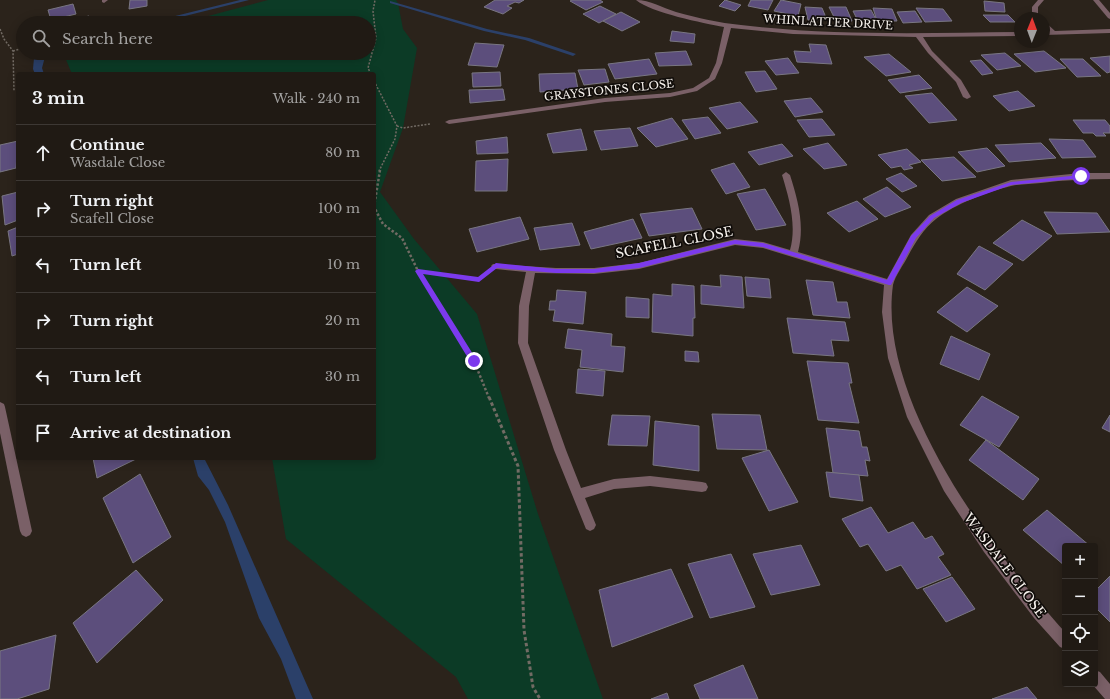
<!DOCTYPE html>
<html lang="en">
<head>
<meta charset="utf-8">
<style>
	:root { --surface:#201a14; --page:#28231d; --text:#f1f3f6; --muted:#a2a1a0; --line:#3d3834 }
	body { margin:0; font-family:"Libre Baskerville",serif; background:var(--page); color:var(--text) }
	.controls { position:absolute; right:12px; bottom:12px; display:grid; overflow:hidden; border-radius:4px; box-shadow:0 2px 10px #0003 }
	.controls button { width:36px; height:36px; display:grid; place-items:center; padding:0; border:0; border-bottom:1px solid var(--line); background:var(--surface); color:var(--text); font:20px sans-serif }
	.compass { position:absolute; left:1014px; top:12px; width:36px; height:36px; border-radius:50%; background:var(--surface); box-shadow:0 2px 10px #0003; rotate:1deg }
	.stop { position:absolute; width:12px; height:12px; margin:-9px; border:3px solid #7c3aed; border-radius:50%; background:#fff }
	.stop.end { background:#7c3aed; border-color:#fff; box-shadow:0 1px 4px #0008 }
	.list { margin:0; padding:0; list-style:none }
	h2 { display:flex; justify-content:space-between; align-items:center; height:52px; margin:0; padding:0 16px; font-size:17px }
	h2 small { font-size:13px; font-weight:400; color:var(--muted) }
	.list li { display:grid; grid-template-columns:26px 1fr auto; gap:12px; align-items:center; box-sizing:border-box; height:56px; padding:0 16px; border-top:1px solid var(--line) }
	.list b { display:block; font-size:15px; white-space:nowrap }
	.list p { margin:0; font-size:13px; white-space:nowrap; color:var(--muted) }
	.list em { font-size:13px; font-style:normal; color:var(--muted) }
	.icon { flex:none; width:22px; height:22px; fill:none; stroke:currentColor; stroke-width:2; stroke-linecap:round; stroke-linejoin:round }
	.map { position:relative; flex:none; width:1110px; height:699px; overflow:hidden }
	.search { position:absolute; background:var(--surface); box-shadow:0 2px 10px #0003; left:16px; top:16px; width:360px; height:44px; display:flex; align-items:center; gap:10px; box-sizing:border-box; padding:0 14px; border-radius:22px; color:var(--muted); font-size:15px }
	.panel { position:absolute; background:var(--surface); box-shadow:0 2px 10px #0003; left:16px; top:72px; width:360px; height:388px; border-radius:4px }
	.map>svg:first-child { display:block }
</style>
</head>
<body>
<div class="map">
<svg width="1110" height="699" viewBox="0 0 1110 699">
	<rect width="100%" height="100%" fill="#2b231b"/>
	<path fill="#0c3b26" d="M268 0H396L398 3 403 29 417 48 403 128 380 192 414 239 477 314 538 514 603 699H468L456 677 286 539 272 458H374V74H72L64 55 70 53H369V23H182Z"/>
	<g fill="#2b4069">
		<path d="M240 0H249L157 23H147Z"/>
		<path d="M37 53H46L42 68 44 74H35L33 69 34 58 29 55Z"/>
		<path d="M193 458H204L228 505 313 699H296L281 659 259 618 225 522 209 490 198 476Z"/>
	</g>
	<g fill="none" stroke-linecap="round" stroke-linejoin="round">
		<path fill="#2b4069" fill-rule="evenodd" d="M390 1 487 29 529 38 576 54 573 56 525 40 484 31 390 3Z"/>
	</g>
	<g fill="#5c4e7c" stroke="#797682">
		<path d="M130 0H147V6L129 9Z"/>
		<path d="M495 0H524L519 3 515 2 507 6 512 8 503 14 484 7Z"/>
		<path d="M572 0H600L603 2 586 10 570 1Z"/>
		<path d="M725 0 741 5 735 11 719 6Z"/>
		<path d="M751 0H773L768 10 748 6Z"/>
		<path d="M781 0 801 4 798 16 774 11Z"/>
		<path d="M984 1 1004 3 1005 12 985 11Z"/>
		<path d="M73 4 76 14 51 20 48 10Z"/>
		<path d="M600 6 616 14 599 23 583 14Z"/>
		<path d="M805 7 822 8 827 20H808Z"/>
		<path d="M829 7H846L852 21H836Z"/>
		<path d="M873 8 892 9 897 21H877Z"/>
		<path d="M916 8 943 9 952 21 925 22Z"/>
		<path d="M871 10 877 21H858L853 11Z"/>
		<path d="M915 11 922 22 903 23 897 12Z"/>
		<path d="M621 12 640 22 622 31 603 21Z"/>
		<path d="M983 15H1008L1015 22H990Z"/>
		<path d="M89 16 88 23H58Z"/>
		<path d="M672 31 695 34 694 43 670 41Z"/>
		<path d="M475 43 504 45 497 67 468 65Z"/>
		<path d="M809 44 826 45 832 64 797 62 794 51 811 52Z"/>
		<path d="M686 51 692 65 659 66 655 53Z"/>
		<path d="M1044 51 1066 68 1035 72 1014 54Z"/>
		<path d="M1005 53 1021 66 997 70 981 55Z"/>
		<path d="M889 54 911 72 886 76 864 57Z"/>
		<path d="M1110 56V72L1107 73 1090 58Z"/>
		<path d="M788 58 799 73 776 75 765 61Z"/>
		<path d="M649 59 657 74 615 79 608 64Z"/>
		<path d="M1060 59H1083L1101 76 1077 77Z"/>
		<path d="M981 60 993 73 982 75 970 61Z"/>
		<path d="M605 69 609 82 584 85 578 70Z"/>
		<path d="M765 71 777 89 756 92 745 72Z"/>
		<path d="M500 72 501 86 473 87 472 73Z"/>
		<path d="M575 73 578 89 540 92 539 74Z"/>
		<path d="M919 75 932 88 900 93 888 80Z"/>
		<path d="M503 89 505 100 470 103 469 90Z"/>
		<path d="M1018 91 1035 106 1009 111 993 96Z"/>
		<path d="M932 93 957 120 929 123 905 96Z"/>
		<path d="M811 98 823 112 795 117 784 101Z"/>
		<path d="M740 102 758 122 727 129 709 108Z"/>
		<path d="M708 117 721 133 695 139 682 120Z"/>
		<path d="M672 118 688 139 656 147 637 128Z"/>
		<path d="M822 119 835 135 809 137 797 120Z"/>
		<path d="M1073 120H1105L1110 126V133H1103L1106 136H1096L1093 133H1083Z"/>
		<path d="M630 128 638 146 601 150 594 131Z"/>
		<path d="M581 129 587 150 553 153 547 134Z"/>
		<path d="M507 137 508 153 477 154 476 141Z"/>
		<path d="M1049 139 1083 140 1096 157 1062 158Z"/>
		<path d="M18 141 16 168 0 172V145Z"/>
		<path d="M828 143 847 165 824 169 803 149Z"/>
		<path d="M1041 143 1056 158 1009 162 995 145Z"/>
		<path d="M782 144 793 156 759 165 748 152Z"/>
		<path d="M987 148 1005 166 977 172 958 152Z"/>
		<path d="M907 149 921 162 909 165 913 168 904 170 901 166 891 168 878 155Z"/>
		<path d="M954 157 976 177 942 181 921 160Z"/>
		<path d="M508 159 507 191H475L476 161Z"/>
		<path d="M734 163 750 187 726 194 711 170Z"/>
		<path d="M901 173 917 186 902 192 886 179Z"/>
		<path d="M887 187 911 207 885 217 863 199Z"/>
		<path d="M765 189 786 225 756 230 737 194Z"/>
		<path d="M18 192V220L5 225 2 196Z"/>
		<path d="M857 201 878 219 849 232 827 213Z"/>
		<path d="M692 208 702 229 649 236 640 214Z"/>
		<path d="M1044 212 1097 213 1110 232 1057 234Z"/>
		<path d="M520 217 529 239 477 252 469 229Z"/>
		<path d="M633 219 642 238 591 249 584 232Z"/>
		<path d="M1022 220 1052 236 1023 261 993 243Z"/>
		<path d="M572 223 580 245 540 250 534 228Z"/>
		<path d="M18 227V254L12 256 8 231Z"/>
		<path d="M979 246 1013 264 985 290 957 274Z"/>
		<path d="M720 275 742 277 744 308 701 304V285L721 287Z"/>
		<path d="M745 277 769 279 771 298 747 296Z"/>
		<path d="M806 280 833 282 837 302H847L850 318 813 315Z"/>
		<path d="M672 284 694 286 695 318H693V336L652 332 653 294 672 296Z"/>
		<path d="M967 287 998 306 967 332 937 312Z"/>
		<path d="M557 290 586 292 583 324 553 321 555 310H549L550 301H556Z"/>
		<path d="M626 297 649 299V318L626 317Z"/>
		<path d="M787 318 845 322 849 341 831 340 834 356 793 353Z"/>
		<path d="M568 329 612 334 611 346 625 347 623 372 580 367 582 350 565 348Z"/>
		<path d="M951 336 990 354 979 380 940 364Z"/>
		<path d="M685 351 698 352 699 362 685 361Z"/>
		<path d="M807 361 848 363 852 383H849L859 423 818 420Z"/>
		<path d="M578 369 605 371 603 396 576 393Z"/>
		<path d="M982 396 1019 417 999 447 960 425Z"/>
		<path d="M712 414 760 415 767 450 717 449Z"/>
		<path d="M612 415 650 416 647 446 608 445Z"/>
		<path d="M1110 415V432L1102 428Z"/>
		<path d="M655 421 699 426V471L653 465Z"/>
		<path d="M826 428 859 431 862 447H867L870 461 865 460 868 476 833 473Z"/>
		<path d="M986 440 1039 479 1023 500 969 460Z"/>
		<path d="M769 450 798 502 769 511 742 458Z"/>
		<path d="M93 458H138L97 478Z"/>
		<path d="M826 472 859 475 863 501 830 497Z"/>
		<path d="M140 474 171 537 133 563 103 498Z"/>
		<path d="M871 507 888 533 913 522 925 539 932 536 944 554 938 557 951 575 917 589 901 565 886 571 868 544 860 547 842 519Z"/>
		<path d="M1047 510 1090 546H1065V566L1023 530Z"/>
		<path d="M801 545 820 585 771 595 753 554Z"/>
		<path d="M731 554 755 607 710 618 688 564Z"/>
		<path d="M671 569 693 617 612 647 599 590Z"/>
		<path d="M136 570 163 600 97 663 73 623Z"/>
		<path d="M1110 576V622L1095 607V591Z"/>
		<path d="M952 577 975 609 946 622 923 589Z"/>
		<path d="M56 635 49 689 17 699H0V651Z"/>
		<path d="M743 665 758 699H700L694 685Z"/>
		<path d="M1027 687 1037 699H992Z"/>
		<path d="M667 693 669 699H651Z"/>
	</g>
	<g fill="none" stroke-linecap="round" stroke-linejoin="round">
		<g stroke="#726b64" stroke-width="1.5" stroke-dasharray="2 1.5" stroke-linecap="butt">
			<path d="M0 29 4 39 13 51 14 91"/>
			<path d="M13 51 23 48"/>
			<path d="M371 74 368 68 376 38 373 11 375 0"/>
			<path d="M374 81 397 126 395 139 379 171"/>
			<path d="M397 126 403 128 430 124"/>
		</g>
		<g stroke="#726b64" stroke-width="2.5" stroke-dasharray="2.5 2" stroke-linecap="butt">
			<path d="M380 170 374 207 383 224 402 238 418 271 474 361 489 398"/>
			<path d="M418 271 479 280 482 277"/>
		</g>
		<path stroke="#726b64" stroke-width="3" stroke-dasharray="3.5 2.5" stroke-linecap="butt" d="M489 397 518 466 524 630 533 687 540 699"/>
		<g fill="#7a6067" fill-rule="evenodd">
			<path d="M102 0H108L104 3 102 2Z"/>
			<path d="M636 0C650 0 663 8 676 12 698 18 719 23 741 25 833 36 927 33 1020 32V36L923 37 932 51 961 80 971 97 967 99 963 97 956 82 928 53 916 37 793 34 731 28 722 63 715 79 697 91 670 97 605 102 449 124 445 122 449 120 605 98 670 93 693 88 709 78 716 63 724 27C703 23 652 13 636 0Z"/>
			<path d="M1038 0H1044L1038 7V14L1042 18H1036L1032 14V7Z"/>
			<path d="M1093 0H1099L1110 13V19L1108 18Z"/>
			<path d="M1044 21 1055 31 1110 29V33L1044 35V31H1048L1044 27Z"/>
			<path d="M786 172 790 175C798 200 805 226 798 252L887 279 911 235 929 215 956 199 1011 180 1081 173H1110V179C1087 179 1064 180 1041 183 1031 184 1020 184 1011 186 987 192 955 204 936 219 924 228 915 243 908 256 904 264 895 276 893 285 877 400 992 551 1065 632V649L1060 647 1034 618 984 552 944 491 907 417 888 358 882 312 884 285 763 248 735 245 639 269 594 274 535 273 529 306 528 343 566 450 581 488 614 479 650 476 702 482 706 483 708 487 706 491 702 492 650 486 614 489 585 498 596 525 594 529 590 531 586 529 554 450 518 343 519 306 526 272 496 269 493 268 491 266 493 264 556 268H594L639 263 735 239 763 242 790 250C797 225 789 198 782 175Z"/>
			<path d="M0 402 4 404 5 407 32 531 30 535 26 537 22 535 20 531 0 433Z"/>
			<path d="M1095 670 1100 672 1110 684V699H1105L1092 684H1095Z"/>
		</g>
	</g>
	<path fill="#7c3aed" d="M1081 175 1084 176 1083 178 1011 185 961 203 934 218 916 238 891 285H889L763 247 735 244 639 268 594 273H556L497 268 479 282 423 274 476 359 477 361 474 363H471L415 271 418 269 478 277 496 263 556 269H594L639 263 735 240 763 243 887 280 911 236 930 216 957 200 1011 182Z"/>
	<g text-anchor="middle" stroke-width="3.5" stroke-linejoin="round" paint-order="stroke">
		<g font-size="11" fill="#f8f3ee" stroke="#110d0a">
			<text transform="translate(828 22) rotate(3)" y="4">WHINLATTER DRIVE</text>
			<text transform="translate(609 90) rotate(-6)" y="4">GRAYSTONES CLOSE</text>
		</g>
		<g font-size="13" fill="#f8f3ee" stroke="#110d0a">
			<text transform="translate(674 242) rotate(-11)" y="5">SCAFELL CLOSE</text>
			<text transform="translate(1005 565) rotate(53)" y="5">WASDALE CLOSE</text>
		</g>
	</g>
</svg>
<div class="controls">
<button>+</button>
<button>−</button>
<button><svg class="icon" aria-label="locate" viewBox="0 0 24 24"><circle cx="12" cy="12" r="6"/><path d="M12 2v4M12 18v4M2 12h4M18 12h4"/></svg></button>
<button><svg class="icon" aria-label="layers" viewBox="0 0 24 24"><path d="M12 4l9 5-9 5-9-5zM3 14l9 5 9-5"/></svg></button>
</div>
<svg class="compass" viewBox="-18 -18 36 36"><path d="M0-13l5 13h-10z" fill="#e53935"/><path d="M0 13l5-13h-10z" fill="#a2a1a0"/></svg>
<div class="stop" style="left:1081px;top:176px"></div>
<div class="stop end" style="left:474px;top:361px"></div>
<div class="search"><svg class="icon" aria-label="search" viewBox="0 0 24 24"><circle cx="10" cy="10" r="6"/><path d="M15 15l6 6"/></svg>Search here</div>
<section class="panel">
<h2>3 min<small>Walk · 240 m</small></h2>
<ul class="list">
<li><svg class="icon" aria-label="ahead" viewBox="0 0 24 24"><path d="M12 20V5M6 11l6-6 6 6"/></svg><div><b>Continue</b><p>Wasdale Close</p></div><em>80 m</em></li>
<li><svg class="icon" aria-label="right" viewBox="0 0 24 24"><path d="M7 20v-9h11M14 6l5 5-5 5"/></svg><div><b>Turn right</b><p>Scafell Close</p></div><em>100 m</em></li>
<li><svg class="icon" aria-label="left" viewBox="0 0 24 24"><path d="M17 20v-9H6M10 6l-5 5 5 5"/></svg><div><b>Turn left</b></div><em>10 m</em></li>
<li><svg class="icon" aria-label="right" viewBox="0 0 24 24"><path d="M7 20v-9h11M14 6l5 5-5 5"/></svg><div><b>Turn right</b></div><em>20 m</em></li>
<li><svg class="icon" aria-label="left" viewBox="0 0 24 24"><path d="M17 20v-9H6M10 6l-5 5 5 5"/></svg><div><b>Turn left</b></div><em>30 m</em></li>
<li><svg class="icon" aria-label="arrive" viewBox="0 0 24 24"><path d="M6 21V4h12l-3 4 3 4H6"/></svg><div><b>Arrive at destination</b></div></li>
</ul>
</section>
</div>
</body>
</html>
